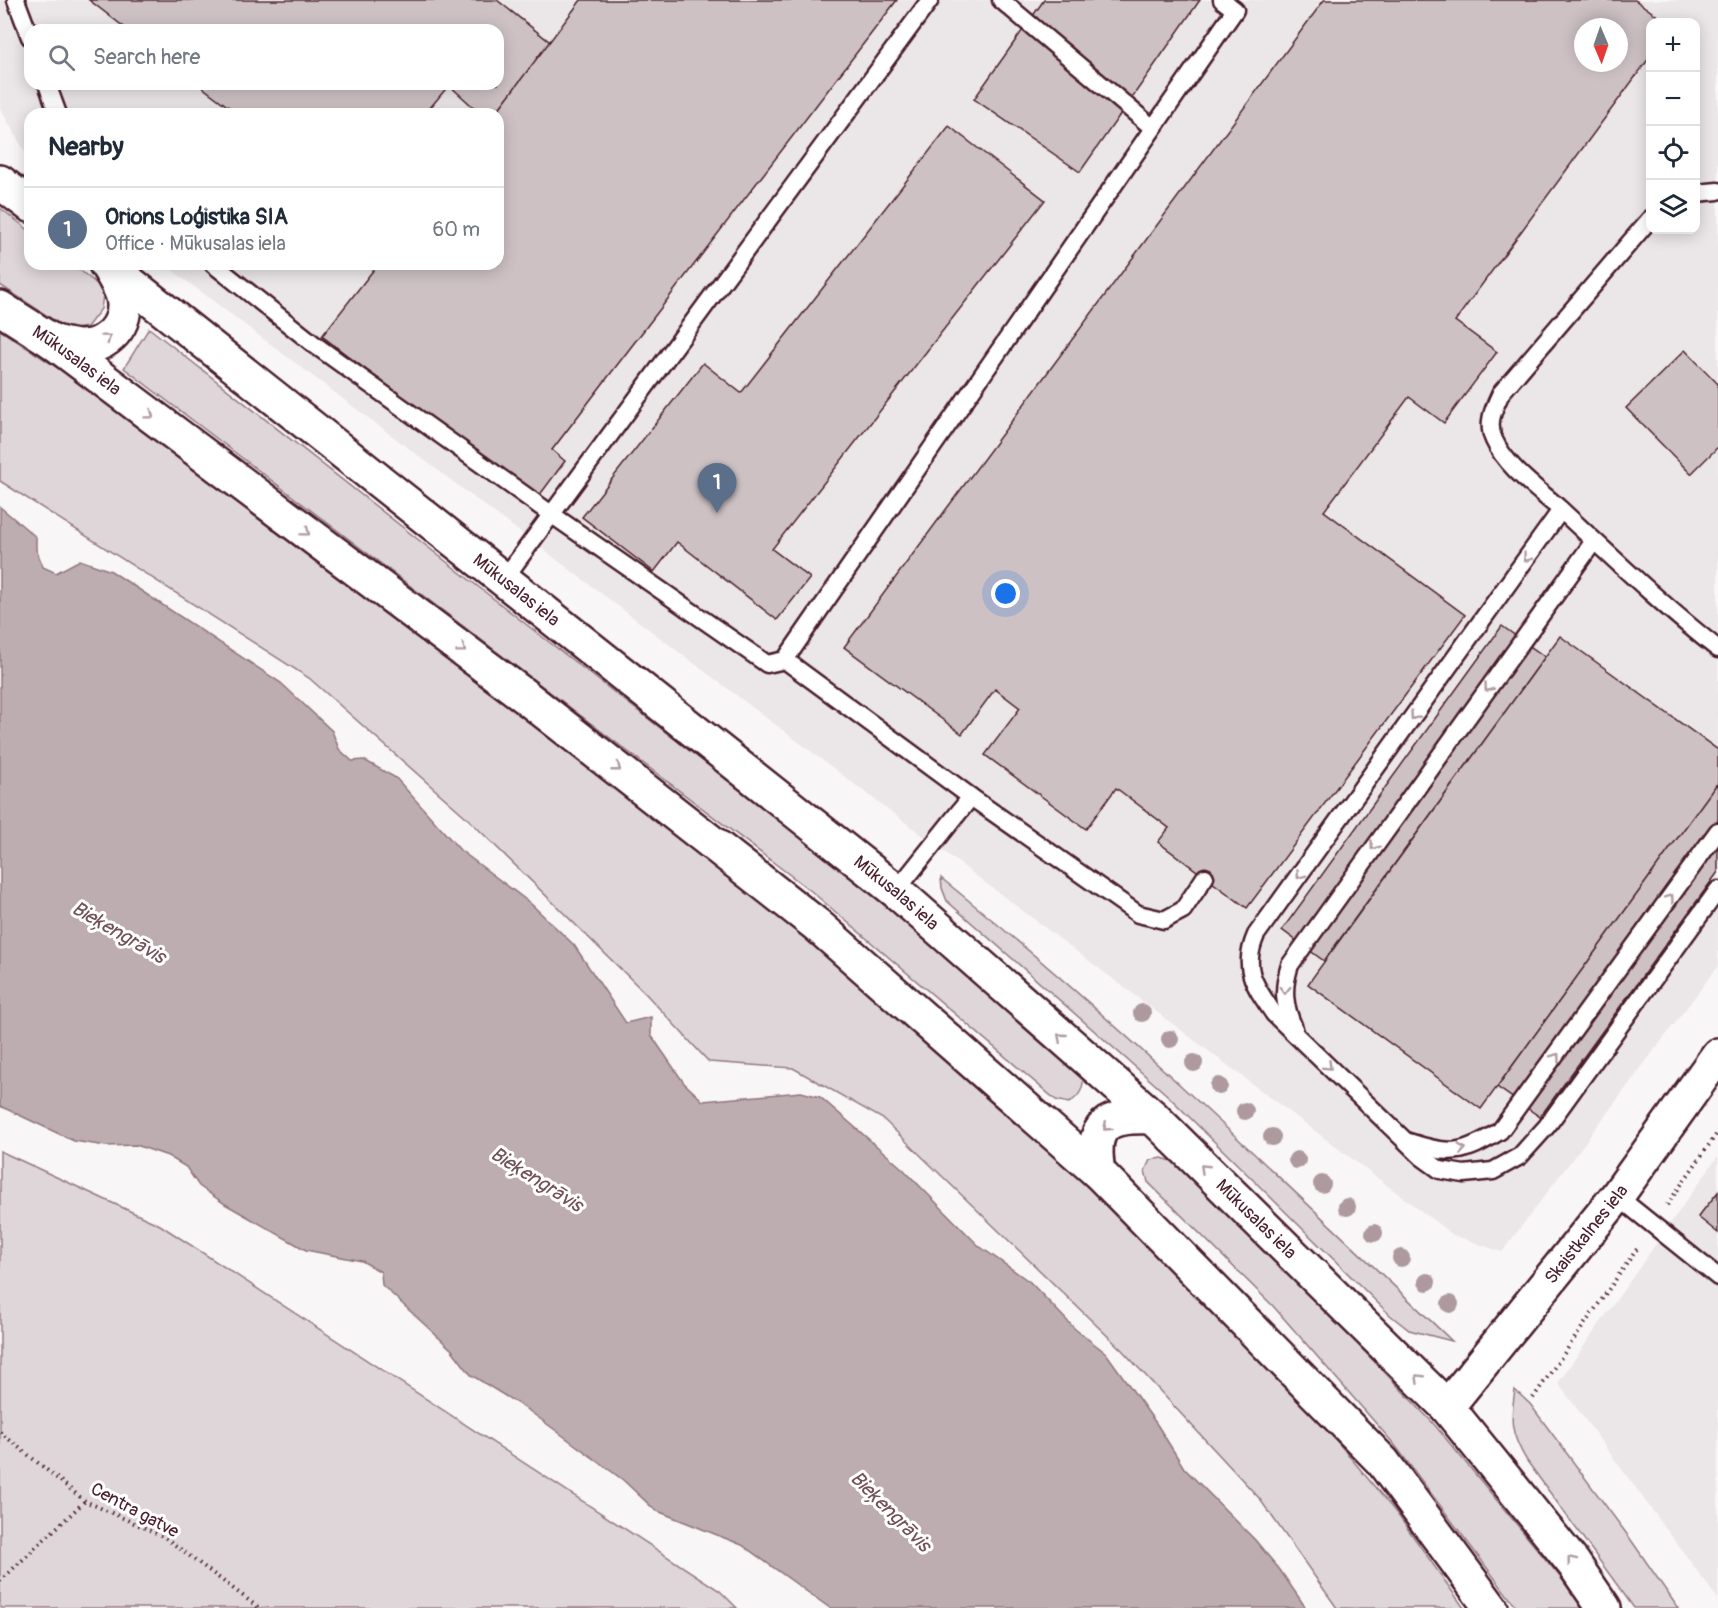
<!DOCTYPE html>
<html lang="en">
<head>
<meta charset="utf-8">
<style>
	:root { --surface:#fff; --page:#f6f6f7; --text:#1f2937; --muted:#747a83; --line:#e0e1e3; --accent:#1f6fb2 }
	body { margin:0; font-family:Pangolin,sans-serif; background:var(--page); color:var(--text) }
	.controls { position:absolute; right:18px; top:18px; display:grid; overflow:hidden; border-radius:12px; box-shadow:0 3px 15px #0003 }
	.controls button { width:54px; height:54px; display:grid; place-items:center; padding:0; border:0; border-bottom:2px solid var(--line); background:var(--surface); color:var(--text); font:30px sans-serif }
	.compass { position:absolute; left:1574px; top:18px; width:54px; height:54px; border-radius:50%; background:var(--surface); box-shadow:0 3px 15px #0003; rotate:178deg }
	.you { position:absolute; left:1006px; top:594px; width:21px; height:21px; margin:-15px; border:4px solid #fff; border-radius:50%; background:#1a73e8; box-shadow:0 0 0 9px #1a73e833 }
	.badge { display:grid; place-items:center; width:39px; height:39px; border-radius:50%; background:var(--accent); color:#fff; font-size:20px; font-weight:700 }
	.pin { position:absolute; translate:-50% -50px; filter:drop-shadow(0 2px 3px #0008) }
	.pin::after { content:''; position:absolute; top:32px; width:21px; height:18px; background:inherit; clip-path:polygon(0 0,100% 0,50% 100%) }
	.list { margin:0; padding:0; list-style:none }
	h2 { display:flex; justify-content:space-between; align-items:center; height:78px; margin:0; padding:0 24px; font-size:26px }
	h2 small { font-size:20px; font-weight:400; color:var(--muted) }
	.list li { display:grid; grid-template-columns:39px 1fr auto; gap:18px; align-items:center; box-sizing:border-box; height:84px; padding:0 24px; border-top:2px solid var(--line) }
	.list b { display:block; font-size:22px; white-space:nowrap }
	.list p { margin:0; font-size:20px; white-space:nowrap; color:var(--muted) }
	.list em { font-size:20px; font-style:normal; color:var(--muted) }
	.icon { flex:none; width:33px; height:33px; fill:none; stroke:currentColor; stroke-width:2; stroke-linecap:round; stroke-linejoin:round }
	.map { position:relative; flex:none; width:1718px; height:1608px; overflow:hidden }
	.search { position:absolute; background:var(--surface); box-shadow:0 3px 15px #0003; left:24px; top:24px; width:480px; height:66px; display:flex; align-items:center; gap:15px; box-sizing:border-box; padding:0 21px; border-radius:18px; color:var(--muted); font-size:22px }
	.panel { position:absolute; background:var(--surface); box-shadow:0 3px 15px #0003; left:24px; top:108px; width:480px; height:162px; border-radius:18px }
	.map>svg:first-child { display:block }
</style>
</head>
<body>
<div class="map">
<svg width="1718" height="1608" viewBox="0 0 1718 1608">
	<rect width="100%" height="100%" fill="#f8f6f7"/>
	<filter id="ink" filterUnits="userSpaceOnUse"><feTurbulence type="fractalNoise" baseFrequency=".0167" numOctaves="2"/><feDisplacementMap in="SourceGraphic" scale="12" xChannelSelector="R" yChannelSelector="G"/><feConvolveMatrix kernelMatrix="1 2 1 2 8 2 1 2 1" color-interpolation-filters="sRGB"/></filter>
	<g filter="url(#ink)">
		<g fill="#ebe6e8" fill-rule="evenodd">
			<path d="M0 0H1718V966L1502 1252 1453 1235 164 264H498V114H30V161L0 108ZM1650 22H1696V230H1650ZM1583 27H1619V63H1583ZM30 30H498V84H30Z"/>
			<path d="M1718 1156V1599L1558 1383Z"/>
		</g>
		<g fill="#ded6d9" stroke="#947a82" stroke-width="1.5">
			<path d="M0 208 30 231V264H72L97 284 103 295 101 309 87 327 69 330 0 285Z"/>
			<path d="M149 328 527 625 835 863 1083 1074C1084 1088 1081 1095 1069 1103L1056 1100 811 891 124 368Z"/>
			<path d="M0 330 73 378 350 583 837 961 1176 1265 1307 1405 1398 1515 1464 1608H1337L1259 1498 1122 1350 883 1119 793 1068 709 1062 645 993 466 817 309 678 0 481Z"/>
			<path d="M941 878C1120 1022 1285 1183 1452 1341L1409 1330 1390 1315 1166 1094 947 901 942 888Z"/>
			<path d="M0 1151 160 1225 720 1591 737 1608H0Z"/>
			<path d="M1162 1158 1178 1163 1305 1289 1433 1423 1561 1578 1582 1608H1517L1394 1444 1273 1306 1148 1182 1145 1171 1150 1160Z"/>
			<path d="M1515 1390 1530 1404 1629 1537 1678 1608H1634L1527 1461C1510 1433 1510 1421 1515 1390Z"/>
		</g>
		<path fill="#bdadb0" stroke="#8f747b" stroke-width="1.5" d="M0 507 36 537V549L43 567 56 573 80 560 111 571 281 683 332 731 339 749 352 761 364 760 396 778 460 850 530 903 574 945 626 1023 651 1017V1035L684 1083 703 1101 801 1092 820 1097 903 1169 979 1246 1030 1282 1075 1329 1106 1353 1158 1426 1184 1468 1255 1540 1280 1570 1306 1608H830L742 1545 655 1510 623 1480 528 1410 471 1375 452 1350 382 1285 381 1272 362 1261 306 1250 225 1204 199 1186 186 1167 168 1156 136 1145 106 1146 74 1141 0 1106Z"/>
		<g fill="#cdc1c4" stroke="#4a1f2b" stroke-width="1.5" fill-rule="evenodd">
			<path d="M89 0H497L550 42 495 114H481L449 85 425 114H238L198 84H498V30H128Z"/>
			<path d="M581 0H897L552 450 565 461 536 500 322 336 378 264H498V114H495Z"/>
			<path d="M1044 0H1200L1080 172 974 99Z"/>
			<path d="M1324 0H1635L1666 22H1650V57L1455 321 1497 352 1444 423 1409 397 1324 511 1465 615 1247 908 1158 842 1169 828 1116 788 1086 829 985 755 1020 708 995 689 962 734 844 647ZM1583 27H1619V63H1583Z"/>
			<path d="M949 126 1045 200 772 549 810 578 777 620 677 542 654 572 582 517 703 363 741 393Z"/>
			<path d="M1685 350 1718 384V447L1691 474 1626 408Z"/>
			<path d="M1502 626 1545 657 1324 961 1282 930Z"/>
			<path d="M1560 636 1718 750V783L1481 1109 1308 984Z"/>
			<path d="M1716 785 1718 786V872L1540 1117 1497 1087Z"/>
			<path d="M1718 1192V1233L1698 1217Z"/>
		</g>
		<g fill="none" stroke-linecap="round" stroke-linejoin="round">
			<g stroke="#4a1f2b" stroke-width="21">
				<g id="service">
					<path d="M16 0 30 37"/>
					<path d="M1001 0 1153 128"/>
					<path d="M47 84 58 114"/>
					<path d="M1696 193 1718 191"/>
					<path d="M1650 219 1501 393C1494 408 1486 423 1494 440 1506 467 1539 490 1560 509 1612 557 1663 606 1718 649"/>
					<path d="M213 264 315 345 551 514 767 664 785 660 1235 10 1222 0"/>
					<path d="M1561 510 1256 935C1241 969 1255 986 1274 1014L1422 1157 1440 1170 1464 1174 1493 1171 1520 1156 1547 1126 1718 890"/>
					<path d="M504 579 930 0"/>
					<path d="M785 660 971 797 1138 914 1164 920 1183 910 1205 877"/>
					<path d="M896 891 971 797"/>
					<path d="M1294 1028C1284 1006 1282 989 1290 965L1594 541"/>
					<path d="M1409 1142C1451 1156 1463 1154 1500 1131L1718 831"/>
					<path d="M1617 1196 1718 1277"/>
				</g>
			</g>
			<g stroke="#4a1f2b" stroke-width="38">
				<g id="minor">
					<path id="s1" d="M1447 1407 1617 1196 1718 1055"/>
				</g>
			</g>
			<g stroke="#4a1f2b" stroke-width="38">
				<g id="trunk">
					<path d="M0 182 30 205"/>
					<path id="s2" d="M106 264 896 891 1153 1117 1447 1407 1574 1564 1604 1608"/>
					<path id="s3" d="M0 308 52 341 522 694 817 925 1098 1172 1383 1462 1491 1608"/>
					<path d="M52 341C61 344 70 347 80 347 107 348 129 324 123 297 120 286 114 277 108 267"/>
					<path d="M1098 1172C1090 1123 1107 1115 1153 1117"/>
				</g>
			</g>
			<g stroke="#4a1f2b" stroke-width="4" stroke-dasharray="1.5 4.5" stroke-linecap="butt">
				<path d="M1667 1205 1718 1132"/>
				<path d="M1533 1398 1639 1246"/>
				<path d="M0 1432 85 1501 163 1536 259 1608"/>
				<path d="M0 1581 85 1501"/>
			</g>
			<use href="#service" stroke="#fff" stroke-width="16"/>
			<use href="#minor" stroke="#fff" stroke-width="33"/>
			<use href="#trunk" stroke="#fff" stroke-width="33"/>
		</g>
		<g fill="#ad999e">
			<circle cx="1142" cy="1013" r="9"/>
			<circle cx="1170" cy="1039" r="9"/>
			<circle cx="1194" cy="1063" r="9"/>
			<circle cx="1219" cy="1086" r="9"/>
			<circle cx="1245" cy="1111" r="9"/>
			<circle cx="1272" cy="1137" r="9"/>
			<circle cx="1297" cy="1160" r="9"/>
			<circle cx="1322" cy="1184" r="9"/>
			<circle cx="1347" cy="1207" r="9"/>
			<circle cx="1374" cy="1233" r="9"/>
			<circle cx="1401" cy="1258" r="9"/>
			<circle cx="1427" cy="1282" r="9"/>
			<circle cx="1450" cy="1304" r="9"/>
		</g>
		<defs><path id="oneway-chevron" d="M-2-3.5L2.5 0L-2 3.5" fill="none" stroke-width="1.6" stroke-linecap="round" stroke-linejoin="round" transform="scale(1.5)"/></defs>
		<g stroke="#ae9aa0">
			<use href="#oneway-chevron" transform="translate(107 338) rotate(-37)"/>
			<use href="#oneway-chevron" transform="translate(150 415) rotate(37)"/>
			<use href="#oneway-chevron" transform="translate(306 532) rotate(37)"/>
			<use href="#oneway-chevron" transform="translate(1527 558) rotate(126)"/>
			<use href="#oneway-chevron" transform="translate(462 649) rotate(37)"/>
			<use href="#oneway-chevron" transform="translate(1488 688) rotate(126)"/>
			<use href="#oneway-chevron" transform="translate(1414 716) rotate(126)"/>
			<use href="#oneway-chevron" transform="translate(617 768) rotate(38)"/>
			<use href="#oneway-chevron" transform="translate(1374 846) rotate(126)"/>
			<use href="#oneway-chevron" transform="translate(1300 875) rotate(126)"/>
			<use href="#oneway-chevron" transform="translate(1670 898) rotate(-54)"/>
			<use href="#oneway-chevron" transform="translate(1285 990) rotate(91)"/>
			<use href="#oneway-chevron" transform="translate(1061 1037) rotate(-139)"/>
			<use href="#oneway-chevron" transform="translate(1556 1057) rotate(-54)"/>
			<use href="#oneway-chevron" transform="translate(1328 1066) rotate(44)"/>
			<use href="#oneway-chevron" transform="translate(1107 1127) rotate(139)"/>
			<use href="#oneway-chevron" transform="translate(1462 1149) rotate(-9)"/>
			<use href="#oneway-chevron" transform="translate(1204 1168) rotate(-136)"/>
			<use href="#oneway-chevron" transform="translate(1419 1378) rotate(-136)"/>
			<use href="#oneway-chevron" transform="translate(1571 1560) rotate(-128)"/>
		</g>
	</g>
	<g text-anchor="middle" stroke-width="6" stroke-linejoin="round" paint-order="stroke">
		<g font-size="18" fill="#4a1f2b" stroke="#fff">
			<text dy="6" stroke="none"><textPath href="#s3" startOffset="93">Mūkusalas iela</textPath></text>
			<text dy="6" stroke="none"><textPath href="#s2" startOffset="524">Mūkusalas iela</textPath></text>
			<text dy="6" stroke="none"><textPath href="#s2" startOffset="1010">Mūkusalas iela</textPath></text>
			<text dy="6" stroke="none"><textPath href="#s2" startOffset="1496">Mūkusalas iela</textPath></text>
			<text dy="6" stroke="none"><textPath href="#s1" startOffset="222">Skaistkalnes iela</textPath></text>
			<text transform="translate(135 1510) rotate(28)" y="6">Centra gatve</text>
		</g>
		<g font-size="20" font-style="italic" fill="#72515a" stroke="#fff">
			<text transform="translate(119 932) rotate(30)" y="7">Bieķengrāvis</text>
			<text transform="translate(537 1179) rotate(32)" y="7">Bieķengrāvis</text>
			<text transform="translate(891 1511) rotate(45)" y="7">Bieķengrāvis</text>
		</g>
	</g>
</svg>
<div class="controls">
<button>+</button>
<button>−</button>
<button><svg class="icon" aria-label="locate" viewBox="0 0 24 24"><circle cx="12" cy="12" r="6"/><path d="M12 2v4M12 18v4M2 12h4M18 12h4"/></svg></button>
<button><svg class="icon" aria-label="layers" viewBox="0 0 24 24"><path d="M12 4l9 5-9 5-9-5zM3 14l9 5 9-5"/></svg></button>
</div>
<svg class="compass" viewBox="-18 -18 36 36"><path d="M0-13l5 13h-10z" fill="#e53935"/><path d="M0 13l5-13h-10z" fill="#747a83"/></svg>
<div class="you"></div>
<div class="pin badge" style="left:717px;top:513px;background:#5c6f8a">1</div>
<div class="search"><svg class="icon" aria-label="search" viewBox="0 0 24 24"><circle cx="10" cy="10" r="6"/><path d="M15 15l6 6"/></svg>Search here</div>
<section class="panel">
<h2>Nearby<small></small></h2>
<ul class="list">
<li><span class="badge" style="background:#5c6f8a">1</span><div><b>Orions Loģistika SIA</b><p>Office · Mūkusalas iela</p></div><em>60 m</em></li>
</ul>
</section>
</div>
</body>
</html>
